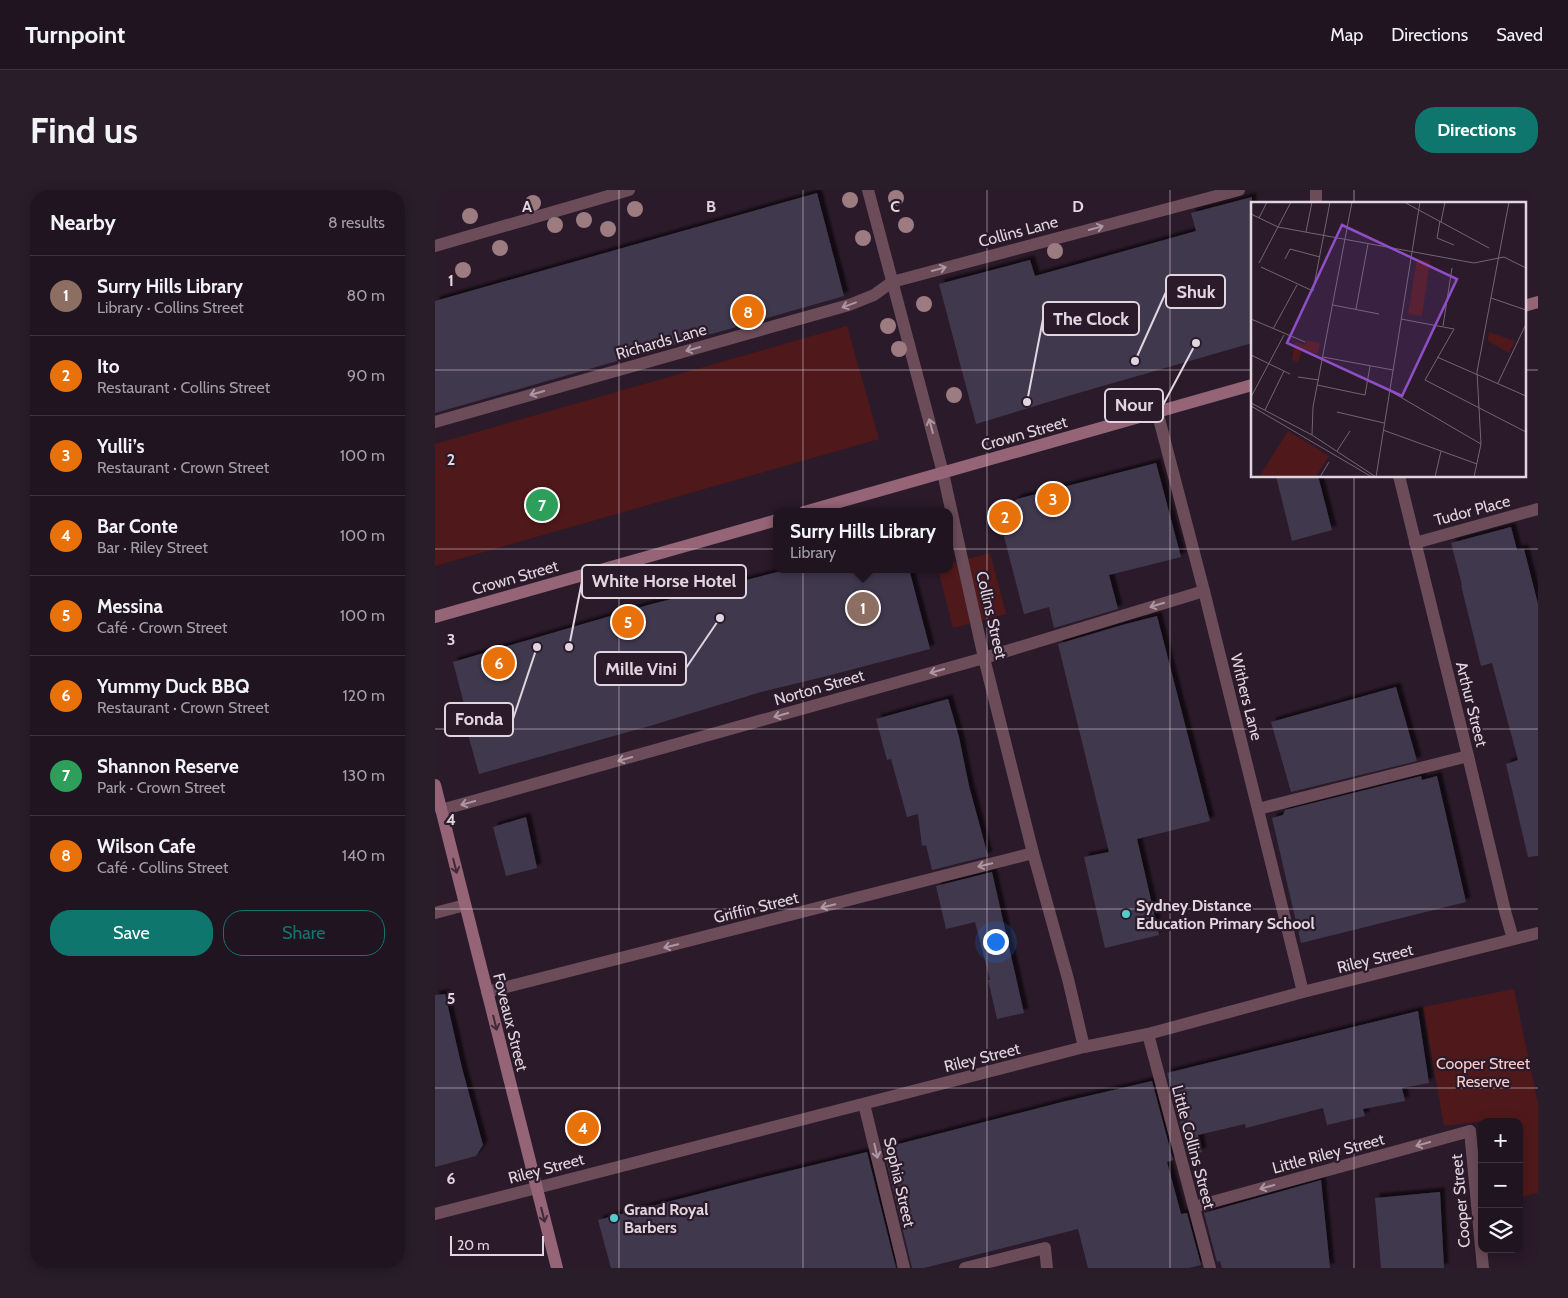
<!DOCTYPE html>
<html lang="en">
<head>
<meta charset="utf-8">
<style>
	:root { --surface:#201420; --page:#281d29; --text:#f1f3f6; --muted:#a29ea5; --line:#3d333e; --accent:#0f766e }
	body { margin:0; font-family:Cabin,sans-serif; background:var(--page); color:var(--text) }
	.controls { position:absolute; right:15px; bottom:15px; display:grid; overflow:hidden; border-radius:10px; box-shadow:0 2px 12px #0003 }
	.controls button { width:45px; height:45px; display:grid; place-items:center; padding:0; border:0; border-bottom:1px solid var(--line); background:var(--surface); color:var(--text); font:25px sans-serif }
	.scale { position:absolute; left:15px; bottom:12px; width:94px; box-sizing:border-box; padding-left:5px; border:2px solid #e1d5e0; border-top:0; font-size:14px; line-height:18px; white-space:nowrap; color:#e1d5e0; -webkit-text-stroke:4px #2b1a2a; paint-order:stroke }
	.you { position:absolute; left:560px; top:751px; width:18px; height:18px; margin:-12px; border:4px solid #fff; border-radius:50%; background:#1a73e8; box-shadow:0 0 0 8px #1a73e833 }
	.badge { display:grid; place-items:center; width:32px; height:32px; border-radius:50%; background:var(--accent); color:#fff; font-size:16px; font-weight:700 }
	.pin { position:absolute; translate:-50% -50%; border:2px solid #fff; box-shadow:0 1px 5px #0006 }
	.popup { position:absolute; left:338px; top:318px; width:180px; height:65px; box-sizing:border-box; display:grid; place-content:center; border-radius:10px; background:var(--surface); filter:drop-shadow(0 1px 4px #0005); font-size:16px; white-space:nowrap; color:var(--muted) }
	.popup b { font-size:19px; color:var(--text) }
	.popup::after { content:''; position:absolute; left:50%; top:100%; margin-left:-10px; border:10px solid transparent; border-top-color:var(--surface) }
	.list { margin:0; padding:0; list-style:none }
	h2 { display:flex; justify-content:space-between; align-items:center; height:65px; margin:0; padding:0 20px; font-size:21px }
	h2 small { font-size:16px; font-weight:400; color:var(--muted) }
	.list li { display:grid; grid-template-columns:32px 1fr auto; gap:15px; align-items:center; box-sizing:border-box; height:80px; padding:0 20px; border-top:1px solid var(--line) }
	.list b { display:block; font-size:19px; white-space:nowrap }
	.list p { margin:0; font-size:16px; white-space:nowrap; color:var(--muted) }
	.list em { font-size:16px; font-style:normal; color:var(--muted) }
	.actions { display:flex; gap:10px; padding:15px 20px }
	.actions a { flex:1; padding:11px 0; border:1px solid var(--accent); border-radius:20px; text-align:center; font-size:18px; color:var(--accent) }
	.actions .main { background:var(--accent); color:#fff }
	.icon { flex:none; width:28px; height:28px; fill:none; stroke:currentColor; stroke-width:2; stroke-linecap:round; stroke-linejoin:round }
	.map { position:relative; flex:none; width:1103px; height:1078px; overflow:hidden; border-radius:20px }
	header { display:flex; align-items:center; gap:30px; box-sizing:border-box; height:70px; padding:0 25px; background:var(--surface); border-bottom:1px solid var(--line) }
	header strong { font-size:24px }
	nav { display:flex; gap:28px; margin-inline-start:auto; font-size:18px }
	.intro { display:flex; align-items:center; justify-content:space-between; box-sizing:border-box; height:120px; padding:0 30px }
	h1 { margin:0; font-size:35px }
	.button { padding:12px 22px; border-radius:20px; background:var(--accent); color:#fff; font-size:18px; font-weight:700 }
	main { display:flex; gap:30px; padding:0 30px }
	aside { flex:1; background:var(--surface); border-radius:20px; box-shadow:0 2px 12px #0003 }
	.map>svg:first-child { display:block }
</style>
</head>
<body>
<header>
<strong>Turnpoint</strong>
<nav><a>Map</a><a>Directions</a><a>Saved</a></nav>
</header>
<div class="intro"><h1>Find us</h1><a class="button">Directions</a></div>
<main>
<aside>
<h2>Nearby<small>8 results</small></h2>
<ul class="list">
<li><span class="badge" style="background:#8d6e63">1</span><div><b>Surry Hills Library</b><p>Library · Collins Street</p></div><em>80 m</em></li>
<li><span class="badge" style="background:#e8710a">2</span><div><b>Ito</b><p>Restaurant · Collins Street</p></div><em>90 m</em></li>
<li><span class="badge" style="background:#e8710a">3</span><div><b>Yulli’s</b><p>Restaurant · Crown Street</p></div><em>100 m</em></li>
<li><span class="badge" style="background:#e8710a">4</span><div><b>Bar Conte</b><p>Bar · Riley Street</p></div><em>100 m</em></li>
<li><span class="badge" style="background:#e8710a">5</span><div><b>Messina</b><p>Café · Crown Street</p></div><em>100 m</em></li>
<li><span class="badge" style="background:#e8710a">6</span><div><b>Yummy Duck BBQ</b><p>Restaurant · Crown Street</p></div><em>120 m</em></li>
<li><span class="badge" style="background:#2e9e5b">7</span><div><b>Shannon Reserve</b><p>Park · Crown Street</p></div><em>130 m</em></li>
<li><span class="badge" style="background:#e8710a">8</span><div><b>Wilson Cafe</b><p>Café · Collins Street</p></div><em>140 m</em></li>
</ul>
<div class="actions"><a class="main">Save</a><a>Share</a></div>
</aside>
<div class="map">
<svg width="1103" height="1078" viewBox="0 0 1103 1078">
	<defs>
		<filter id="shadow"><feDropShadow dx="4.5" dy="-4.5" stdDeviation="1" flood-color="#0009"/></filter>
	</defs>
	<rect width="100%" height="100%" fill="#2b1a2a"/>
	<g fill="#4f191b">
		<path d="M412 136 444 249 0 376V254Z"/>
		<path d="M555 363 571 424 518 438 503 379H514V374Z"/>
		<path d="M1079 799 1103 914V1003L1084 1007V932H1058L1057 930 1009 936 988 817Z"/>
	</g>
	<g fill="#41384e" filter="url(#shadow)">
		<path d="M382 3 409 106 0 223V111Z"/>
		<path d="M817 7V153L633 206 541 234 504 94 595 70 600 86 761 41 756 23Z"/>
		<path d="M721 273 746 367 674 385 683 419 619 438 614 417 589 424 564 327 582 309Z"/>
		<path d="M841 286H883L897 340 857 351Z"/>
		<path d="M1076 337 1082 360 1089 359 1103 414V666L1093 667 1071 574 1083 570 1057 473 1046 476 1026 395H1027L1016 353Z"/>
		<path d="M354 379H474L495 459 392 486 326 502 218 535 44 584 29 530 33 529 18 472 213 415Z"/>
		<path d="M722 426 775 631 702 649 724 745 670 758 649 667 674 662 623 454 687 435Z"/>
		<path d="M961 497 982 571 856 602 836 532Z"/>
		<path d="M513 509 524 547 534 596 553 666 497 680 491 655 487 656 483 624 472 627 456 569 452 570 441 529Z"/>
		<path d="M986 586 987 590 1002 586 1031 712 866 753 837 628 848 625 850 620Z"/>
		<path d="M91 627 102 678 71 686 58 637Z"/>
		<path d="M557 682 589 823 562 829 553 790H555L540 732 511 739 501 696Z"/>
		<path d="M10 804 27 878 48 955 41 966 0 977V805Z"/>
		<path d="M983 821 994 893 967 898 970 911 928 919 930 926 892 935 888 918 811 938 810 934 763 945 767 962 754 966 732 883Z"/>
		<path d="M717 891 738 970 732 972 746 1024 752 1023 766 1075 754 1078H653L643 1039 489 1078H477L448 958 627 912Z"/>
		<path d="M432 962 461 1078H176L163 1030 325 988Z"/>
		<path d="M886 990 895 1078H787L785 1071 782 1072 769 1023Z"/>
		<path d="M1005 1002 1009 1078H946L940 1008Z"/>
	</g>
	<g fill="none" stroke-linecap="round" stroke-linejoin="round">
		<g stroke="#6b4c58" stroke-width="12">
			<path d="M881 14V0"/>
			<path d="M722 221 769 401 868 802"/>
			<path d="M0 232 414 115 439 105 457 92 804 0"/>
			<path d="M823 619 1033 566"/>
			<path d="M6 620 549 468 769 401"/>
			<path d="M0 723 30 715"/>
			<path d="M713 844 775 1078"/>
			<path d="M429 914 469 1078"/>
			<path d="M759 1017 1035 941"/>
		</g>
		<g stroke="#6b4c58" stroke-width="12">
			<path d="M433 0 508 283 549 468 598 663 633 789 649 857"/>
			<path d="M0 56 194 0"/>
			<path d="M964 286 1033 566 1070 721 1078 749"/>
			<path d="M980 353 1103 319"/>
			<path d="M52 802 598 663"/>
			<path d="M1035 941 1048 1078"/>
			<path d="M0 1024 649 857 713 844 868 802 1103 743"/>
			<path d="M530 1078 610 1058 612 1078"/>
		</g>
		<g stroke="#956477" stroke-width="12">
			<path d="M1089 116 1103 112"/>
			<path d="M369 322 817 195"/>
			<path d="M0 427 342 330"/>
			<path d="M0 595 122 1078"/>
		</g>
	</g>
	<g fill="#9c7b81">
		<circle cx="461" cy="8" r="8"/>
		<circle cx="415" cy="10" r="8"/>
		<circle cx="98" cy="13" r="8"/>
		<circle cx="200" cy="19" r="8"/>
		<circle cx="35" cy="26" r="8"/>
		<circle cx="149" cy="30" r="8"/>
		<circle cx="120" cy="35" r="8"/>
		<circle cx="471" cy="35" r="8"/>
		<circle cx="173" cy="39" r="8"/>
		<circle cx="428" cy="48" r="8"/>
		<circle cx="65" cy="58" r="8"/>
		<circle cx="620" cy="61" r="8"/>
		<circle cx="28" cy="80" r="8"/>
		<circle cx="489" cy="114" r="8"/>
		<circle cx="453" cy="136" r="8"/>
		<circle cx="464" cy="159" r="8"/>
		<circle cx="519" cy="205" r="8"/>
	</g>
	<defs><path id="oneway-shaft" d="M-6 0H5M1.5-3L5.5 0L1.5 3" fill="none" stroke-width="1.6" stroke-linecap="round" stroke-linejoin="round" transform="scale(1.25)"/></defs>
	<g stroke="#ac97a3">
		<use href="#oneway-shaft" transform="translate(661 38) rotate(-15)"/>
		<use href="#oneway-shaft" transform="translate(504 79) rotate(-15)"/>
		<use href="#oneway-shaft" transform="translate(414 115) rotate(160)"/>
		<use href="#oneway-shaft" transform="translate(258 159) rotate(164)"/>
		<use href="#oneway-shaft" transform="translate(102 203) rotate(164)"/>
		<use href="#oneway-shaft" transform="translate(496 236) rotate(-105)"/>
		<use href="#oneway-shaft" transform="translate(722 415) rotate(163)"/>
		<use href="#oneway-shaft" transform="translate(502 481) rotate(164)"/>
		<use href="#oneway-shaft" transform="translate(346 525) rotate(164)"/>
		<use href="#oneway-shaft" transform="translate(190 569) rotate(164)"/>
		<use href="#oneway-shaft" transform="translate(33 613) rotate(165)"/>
		<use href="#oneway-shaft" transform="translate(550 675) rotate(166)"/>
		<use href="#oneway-shaft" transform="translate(393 716) rotate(166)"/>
		<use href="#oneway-shaft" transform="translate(236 756) rotate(166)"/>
		<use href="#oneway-shaft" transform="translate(988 954) rotate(165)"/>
		<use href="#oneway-shaft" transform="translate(441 961) rotate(77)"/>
		<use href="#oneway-shaft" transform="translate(832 997) rotate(165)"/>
	</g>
	<g stroke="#402939">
		<use href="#oneway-shaft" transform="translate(20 676) rotate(76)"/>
		<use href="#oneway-shaft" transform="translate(60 833) rotate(76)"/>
		<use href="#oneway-shaft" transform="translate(108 1025) rotate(76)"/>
	</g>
	<path fill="none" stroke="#e1d5e0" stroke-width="1" stroke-opacity="0.55" d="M184 0V1078M368 0V1078M552 0V1078M735 0V1078M919 0V14M0 180H817M1089 180H1103M919 286V1078M0 359H1103M0 539H1103M0 719H1103M0 898H1103"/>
	<g fill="#52cdcf" stroke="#2b1a2a" stroke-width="2">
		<circle cx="691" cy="724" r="5"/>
		<circle cx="179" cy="1028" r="5"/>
	</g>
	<g text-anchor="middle" stroke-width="4.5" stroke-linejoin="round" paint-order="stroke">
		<g font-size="16" fill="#e1d5e0" stroke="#2b1a2a">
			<text transform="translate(583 41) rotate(-15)" y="6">Collins Lane</text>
			<text transform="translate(226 151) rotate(-16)" y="6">Richards Lane</text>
			<text transform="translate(589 243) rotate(-16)" y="6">Crown Street</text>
			<text transform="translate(1037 320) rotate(-15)" y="6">Tudor Place</text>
			<text transform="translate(80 387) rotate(-16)" y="6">Crown Street</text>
			<text transform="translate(557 425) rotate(77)" y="6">Collins Street</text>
			<text transform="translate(384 497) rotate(-16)" y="6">Norton Street</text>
			<text transform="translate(812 507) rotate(76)" y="6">Withers Lane</text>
			<text transform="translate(1037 514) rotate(76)" y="6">Arthur Street</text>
			<text transform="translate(321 717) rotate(-14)" y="6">Griffin Street</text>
			<text transform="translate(940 768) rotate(-14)" y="6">Riley Street</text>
			<text transform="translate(76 832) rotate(76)" y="6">Foveaux Street</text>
			<text transform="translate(547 867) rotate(-14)" y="6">Riley Street</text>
			<text transform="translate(759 957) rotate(75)" y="6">Little Collins Street</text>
			<text transform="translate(893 963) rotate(-15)" y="6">Little Riley Street</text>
			<text transform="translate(111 978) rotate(-15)" y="6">Riley Street</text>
			<text transform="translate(465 992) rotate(77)" y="6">Sophia Street</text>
			<text transform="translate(1025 1011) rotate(-95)" y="6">Cooper Street</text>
		</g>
		<g font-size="16" font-weight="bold" fill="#e1d5e0" stroke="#2b1a2a" text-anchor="start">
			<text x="701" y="721">Sydney Distance<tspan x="701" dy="18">Education Primary School</tspan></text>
			<text x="189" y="1025">Grand Royal<tspan x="189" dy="18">Barbers</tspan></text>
		</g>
		<g font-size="16" fill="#f8cac8" stroke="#2b1a2a">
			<text x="1048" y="879">Cooper Street<tspan x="1048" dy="18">Reserve</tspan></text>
		</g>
	</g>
	<g transform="translate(816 12)">
		<rect width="275" height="275" fill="#2b1a2a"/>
		<path d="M166 57 179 59 171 114 157 112ZM238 130 264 139 258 151 237 139ZM55 138 69 141 67 152 51 148 47 160 41 158 44 140 54 143ZM37 229 78 254 65 274 8 275Z" fill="#4f191b"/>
		<path fill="none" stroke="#746573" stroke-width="1" d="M153 0 238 46M0 12 27 25 223 61 253 55 275 66M8 16 16 0M189 19 186 36 203 43M190 20 194 0M55 30 61 0M34 57 39 47 69 55M8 61 40 0M10 65 62 89 79 0M240 96 275 108M82 103 128 112M105 107 117 42M0 117 54 140M150 117 203 127 174 178 275 230M192 124 201 66M22 127 46 83M0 153 39 172M72 155 142 168M186 155 275 194M47 175 68 178M247 181 275 122M66 183 114 193 119 164M139 189 230 242M0 195 33 133M0 201 61 233 125 275M0 204 121 275M14 208 33 169M86 210 133 221M132 228 226 262M61 233 62 205 101 0M86 249 99 229M69 275 78 260M125 275 169 0M184 275 190 249M223 275 230 242 226 170 258 0"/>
		<path fill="#8f4ec6" fill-opacity="0.15" stroke="#8f4ec6" stroke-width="2.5" d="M91 23 206 77 151 194 36 141Z"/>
		<rect width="275" height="275" fill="none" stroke="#e1d5e0" stroke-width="2.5"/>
	</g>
	<g font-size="16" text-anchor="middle" font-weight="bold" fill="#e1d5e0" stroke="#2b1a2a" stroke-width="4.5" stroke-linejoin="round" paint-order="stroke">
		<text x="92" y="22">A</text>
		<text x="276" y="22">B</text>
		<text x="460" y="22">C</text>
		<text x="643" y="22">D</text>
		<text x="16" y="96">1</text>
		<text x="16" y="275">2</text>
		<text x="16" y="455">3</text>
		<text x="16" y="635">4</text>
		<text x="16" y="814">5</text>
		<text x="16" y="994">6</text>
	</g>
	<path fill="none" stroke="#e1d5e0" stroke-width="2" d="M700 171L731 102M592 212L608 129M761 153L728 215M134 457L147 391M285 428L251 478M102 457L78 529"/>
	<g fill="#e1d5e0" stroke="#2b1a2a" stroke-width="2">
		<circle cx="700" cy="171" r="5"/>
		<circle cx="592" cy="212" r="5"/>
		<circle cx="761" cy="153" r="5"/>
		<circle cx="134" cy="457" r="5"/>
		<circle cx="285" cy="428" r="5"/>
		<circle cx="102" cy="457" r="5"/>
	</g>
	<g fill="#2b1a2a" stroke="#e1d5e0" stroke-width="2">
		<rect x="731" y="85" width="59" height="33" rx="5"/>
		<rect x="608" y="112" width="96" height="33" rx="5"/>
		<rect x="670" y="199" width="58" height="33" rx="5"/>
		<rect x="147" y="375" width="164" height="33" rx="5"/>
		<rect x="160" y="462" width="91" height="33" rx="5"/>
		<rect x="10" y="513" width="68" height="33" rx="5"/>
	</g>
	<g font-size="18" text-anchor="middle" font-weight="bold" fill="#e1d5e0">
		<text x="761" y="108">Shuk</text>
		<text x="656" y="135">The Clock</text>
		<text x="699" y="221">Nour</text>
		<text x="229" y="397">White Horse Hotel</text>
		<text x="206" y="485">Mille Vini</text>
		<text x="44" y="535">Fonda</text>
	</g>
</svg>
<div class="controls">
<button>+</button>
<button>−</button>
<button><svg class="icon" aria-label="layers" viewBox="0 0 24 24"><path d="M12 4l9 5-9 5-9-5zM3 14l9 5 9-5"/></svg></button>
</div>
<div class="scale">20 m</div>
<div class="you"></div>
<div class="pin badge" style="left:428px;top:418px;background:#8d6e63">1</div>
<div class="popup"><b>Surry Hills Library</b>Library</div>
<div class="pin badge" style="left:570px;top:327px;background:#e8710a">2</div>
<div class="pin badge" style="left:618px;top:309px;background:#e8710a">3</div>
<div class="pin badge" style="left:148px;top:938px;background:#e8710a">4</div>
<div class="pin badge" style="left:193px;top:432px;background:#e8710a">5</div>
<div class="pin badge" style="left:64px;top:473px;background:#e8710a">6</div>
<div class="pin badge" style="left:107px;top:315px;background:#2e9e5b">7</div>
<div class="pin badge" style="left:313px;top:122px;background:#e8710a">8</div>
</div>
</main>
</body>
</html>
